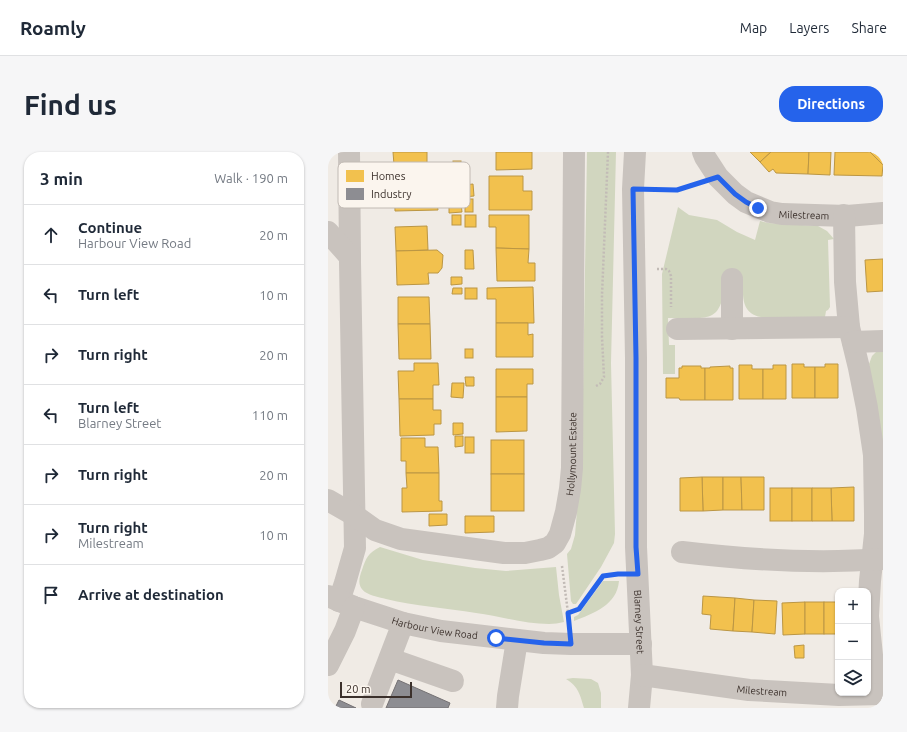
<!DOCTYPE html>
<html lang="en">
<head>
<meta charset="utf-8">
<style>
	:root { --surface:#fff; --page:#f6f6f7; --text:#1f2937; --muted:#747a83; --line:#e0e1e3; --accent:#2563eb }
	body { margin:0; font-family:Ubuntu,sans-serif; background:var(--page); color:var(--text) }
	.controls { position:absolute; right:12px; bottom:12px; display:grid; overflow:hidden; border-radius:8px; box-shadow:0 1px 3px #0004 }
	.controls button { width:36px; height:36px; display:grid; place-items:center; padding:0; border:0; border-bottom:1px solid var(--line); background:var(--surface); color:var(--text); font:20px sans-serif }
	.scale { position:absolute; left:12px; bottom:10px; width:72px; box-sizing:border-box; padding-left:4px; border:2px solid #3b302b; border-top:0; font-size:11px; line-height:14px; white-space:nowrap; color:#3b302b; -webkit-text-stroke:3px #fbf5ee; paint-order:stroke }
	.stop { position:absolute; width:12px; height:12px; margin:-9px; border:3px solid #2563eb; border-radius:50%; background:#fff }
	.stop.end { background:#2563eb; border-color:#fff; box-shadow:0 1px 4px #0008 }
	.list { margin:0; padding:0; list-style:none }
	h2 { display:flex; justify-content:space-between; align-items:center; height:52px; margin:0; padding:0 16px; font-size:17px }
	h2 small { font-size:13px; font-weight:400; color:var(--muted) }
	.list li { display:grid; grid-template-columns:26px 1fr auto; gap:12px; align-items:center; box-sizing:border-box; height:60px; padding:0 16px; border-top:1px solid var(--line) }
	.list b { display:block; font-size:15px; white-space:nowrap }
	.list p { margin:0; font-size:13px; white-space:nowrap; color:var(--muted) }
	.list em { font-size:13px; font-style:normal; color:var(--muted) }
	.icon { flex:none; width:22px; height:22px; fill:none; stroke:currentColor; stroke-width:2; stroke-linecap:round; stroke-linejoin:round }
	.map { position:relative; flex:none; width:555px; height:556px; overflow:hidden; border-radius:16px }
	header { display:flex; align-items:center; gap:24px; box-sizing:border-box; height:56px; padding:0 20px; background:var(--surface); border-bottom:1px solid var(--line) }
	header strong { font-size:19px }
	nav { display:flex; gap:22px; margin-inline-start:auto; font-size:14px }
	.intro { display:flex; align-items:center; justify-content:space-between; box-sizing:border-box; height:96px; padding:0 24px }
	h1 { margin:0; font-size:28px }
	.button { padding:10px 18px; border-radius:16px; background:var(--accent); color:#fff; font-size:14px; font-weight:700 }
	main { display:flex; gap:24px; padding:0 24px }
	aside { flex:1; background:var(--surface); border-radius:16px; box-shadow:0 1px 3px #0004 }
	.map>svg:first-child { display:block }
</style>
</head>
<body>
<header>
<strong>Roamly</strong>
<nav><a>Map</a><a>Layers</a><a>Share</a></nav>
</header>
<div class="intro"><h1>Find us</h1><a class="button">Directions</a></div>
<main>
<aside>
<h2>3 min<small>Walk · 190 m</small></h2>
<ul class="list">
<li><svg class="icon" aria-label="ahead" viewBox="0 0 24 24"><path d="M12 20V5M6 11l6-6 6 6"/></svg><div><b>Continue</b><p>Harbour View Road</p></div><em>20 m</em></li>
<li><svg class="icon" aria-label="left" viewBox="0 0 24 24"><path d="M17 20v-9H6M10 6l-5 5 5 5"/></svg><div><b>Turn left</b></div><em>10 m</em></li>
<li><svg class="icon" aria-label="right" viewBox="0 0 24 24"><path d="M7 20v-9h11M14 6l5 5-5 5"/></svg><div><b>Turn right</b></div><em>20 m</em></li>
<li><svg class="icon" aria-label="left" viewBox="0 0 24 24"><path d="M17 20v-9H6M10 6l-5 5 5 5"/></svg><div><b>Turn left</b><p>Blarney Street</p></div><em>110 m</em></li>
<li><svg class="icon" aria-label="right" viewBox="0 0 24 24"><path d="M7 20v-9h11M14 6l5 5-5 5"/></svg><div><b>Turn right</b></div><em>20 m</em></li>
<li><svg class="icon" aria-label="right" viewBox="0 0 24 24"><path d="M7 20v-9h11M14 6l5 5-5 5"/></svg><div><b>Turn right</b><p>Milestream</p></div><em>10 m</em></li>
<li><svg class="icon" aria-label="arrive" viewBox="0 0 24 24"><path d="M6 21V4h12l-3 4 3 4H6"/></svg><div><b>Arrive at destination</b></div></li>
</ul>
</aside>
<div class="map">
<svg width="555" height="556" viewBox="0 0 555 556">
	<rect width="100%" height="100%" fill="#f0ebe5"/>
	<g fill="#d1d6bf">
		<path d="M259 0H288L283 211 287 382 286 391 273 415 248 452H245L243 449 239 402 243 397 247 383 254 297Z"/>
		<path d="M350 55 354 58 361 63 389 68 409 80 427 88 432 69 440 71 490 74 499 79 506 87 500 88 502 155 500 158 498 159 497 165H433C412 161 415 142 415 126L394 148C389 166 379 166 363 166 356 166 348 166 340 166L341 193H347V222H335L334 122Z"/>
		<path d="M548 200H555V299L541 212 544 204Z"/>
		<path d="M52 395 95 408 147 416 178 419 228 415 231 443 236 470C231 471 226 472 221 472 197 472 172 464 148 461 118 456 87 454 58 447 51 445 43 444 37 440 29 434 31 426 34 418 38 406 40 401 52 395Z"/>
		<path d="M275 429H291C289 453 266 461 246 469V465L250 463Z"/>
		<path d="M245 526 263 527 270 531 273 541V556H256C252 543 251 535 238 527Z"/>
	</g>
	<g fill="#f2c14e" stroke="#bb9644">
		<path d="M65 0H99V12L66 13Z"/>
		<path d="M168 0H204V17L168 18Z"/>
		<path d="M422 0H443L432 10Z"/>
		<path d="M443 0H481L480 22 448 21 445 17 441 20 432 10Z"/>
		<path d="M481 0H503L502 23 480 22Z"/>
		<path d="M507 0H542L555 13 554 24 506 23Z"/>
		<path d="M542 0H555V13Z"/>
		<rect x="125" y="9" width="8" height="11"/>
		<path d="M108 23V31H128L129 50H109L110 58 67 59 66 24Z"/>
		<path d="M161 24H195V39H204V58H161Z"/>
		<path d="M145 32 146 44 136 45V33Z"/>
		<rect x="137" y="47" width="8" height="13"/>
		<path d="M133 51 134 60 121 61V52Z"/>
		<rect x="124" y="63" width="9" height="10"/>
		<rect x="137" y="63" width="11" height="12"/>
		<path d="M161 63H201V97L168 96V75H161Z"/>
		<path d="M99 74 100 98 68 99 67 75Z"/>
		<path d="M168 96 201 97 200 111H207V129H169Z"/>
		<path d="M109 98 115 103 114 116 110 121H100L101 132 69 133 68 99Z"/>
		<path d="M137 98H145L146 117H137Z"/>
		<path d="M555 107V139L539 140 537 108Z"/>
		<path d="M123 125H134V132L123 133Z"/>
		<path d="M205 135 206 171H168V147H159V136Z"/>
		<path d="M125 136H134V142H124Z"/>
		<rect x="137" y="136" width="12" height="11"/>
		<path d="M70 145H101L102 172H70Z"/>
		<path d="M168 171H200V183L205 182V205H168Z"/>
		<path d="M70 172H102L103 207H71Z"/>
		<rect x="137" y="197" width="8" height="9"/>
		<path d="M86 211H110L111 233H105V247H71L70 219H86Z"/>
		<path d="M464 212H476V215H487V246H464Z"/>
		<path d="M497 212H510V246H487V215H497Z"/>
		<path d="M411 213H424V217H435V247H411Z"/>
		<path d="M445 213H458V247H435V217H445Z"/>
		<path d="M354 214H373V216H377V248H352L351 246H338V226H351V216H354Z"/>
		<path d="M402 214V216H405V248H377V216H382V215Z"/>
		<path d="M168 217H205V232H199V245H168Z"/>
		<path d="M137 225H146V234H138Z"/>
		<path d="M124 231H136L135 246 123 245Z"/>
		<path d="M168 245H199V279L168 280Z"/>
		<path d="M71 247H105V258H113V272H106V283L72 284Z"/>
		<path d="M125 271H135V282L125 283Z"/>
		<path d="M127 284H135V294L127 295Z"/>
		<rect x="137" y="285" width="9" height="16"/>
		<path d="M73 286H97V295H110L111 321H78V309H73Z"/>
		<rect x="163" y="288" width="33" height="34"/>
		<path d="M78 321H111V349H114V359L74 360V336H79Z"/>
		<rect x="163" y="322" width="33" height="37"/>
		<path d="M374 325H395V358L375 359Z"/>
		<path d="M374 325 375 359H352V326Z"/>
		<path d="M395 325H413L414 358H395Z"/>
		<path d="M413 325H436V358H414Z"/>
		<path d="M526 335V369H504L503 336Z"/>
		<rect x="442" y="336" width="22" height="33"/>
		<rect x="464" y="336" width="20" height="33"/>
		<path d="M484 336H503L504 369H484Z"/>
		<path d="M101 362H119V373L101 374Z"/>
		<path d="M137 364H166V380L137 381Z"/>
		<path d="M375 444 407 446 405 479 382 477 383 463 374 462Z"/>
		<path d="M407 446 426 448 424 480 405 479Z"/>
		<path d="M426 448 449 449 447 482 424 480Z"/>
		<path d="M477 450V482L455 483 454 451Z"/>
		<rect x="477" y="450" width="19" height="32"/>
		<rect x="496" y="450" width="14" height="32"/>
		<path d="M476 493V506H467L466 494Z"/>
	</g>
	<g fill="#8d8d92" stroke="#747173">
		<path d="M70 528 122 551 120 556H58Z"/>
		<path d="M11 548 28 556H7Z"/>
	</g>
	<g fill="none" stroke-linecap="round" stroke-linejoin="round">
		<g stroke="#c2bbb6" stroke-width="2.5" stroke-dasharray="2 2" stroke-linecap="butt">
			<path d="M327 38H349L367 33"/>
			<path d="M329 117H338L341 119 343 124V155"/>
			<path d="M268 234 272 232 276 225 274 185V143L280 0"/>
			<path d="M234 414 241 469"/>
			<path d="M240 461 251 457 275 424 286 423"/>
		</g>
		<g stroke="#c9c3be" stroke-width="22">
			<path d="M21 0 22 105"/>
			<path id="s1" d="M307 0 305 37 308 206V395L314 523 311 556"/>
			<path id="s2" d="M375 0 377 5 390 25 407 42 418 50 442 60 454 62 519 64 555 61"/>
			<path d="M516 63 517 130 521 175 531 216 539 256 546 303 547 362V382L542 429 540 464 548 542"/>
			<path d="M0 80 22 105V110L27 396 17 431 11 449"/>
			<path d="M404 127V177"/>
			<path d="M349 177 521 175"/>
			<path d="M525 190 555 189"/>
			<path id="s3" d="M0 348 26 363 47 378 73 387 176 401H197L212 398 220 396 227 391 232 382 238 360 242 337 244 316 246 0"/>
			<path d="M354 400C421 408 488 412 555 407"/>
			<path id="s4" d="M0 444 26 455 75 471 113 479 216 491 243 492H313"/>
			<path d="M62 507 125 529"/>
			<path d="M0 513 17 479 26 455"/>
			<path id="s5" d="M314 523 421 538 511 543 555 542"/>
			<path d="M44 552 75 471"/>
			<path d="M179 556 180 544 189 488"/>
		</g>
	</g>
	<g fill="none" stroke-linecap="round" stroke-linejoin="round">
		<path stroke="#2563eb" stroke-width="5" d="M168 486 216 491 243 492 240 461 251 457 275 424 290 422H310L308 395V206L305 37 349 38 390 25 407 42 418 50 430 56"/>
	</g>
	<g text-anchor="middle" stroke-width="4" stroke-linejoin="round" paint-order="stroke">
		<g font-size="10" fill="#3b302b" stroke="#fbf5ee">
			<text dy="4" stroke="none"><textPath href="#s2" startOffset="127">Milestream</textPath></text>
			<text dy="4" stroke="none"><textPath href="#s3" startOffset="332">Hollymount Estate</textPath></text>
			<text dy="4" stroke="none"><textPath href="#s1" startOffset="470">Blarney Street</textPath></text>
			<text dy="4" stroke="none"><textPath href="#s4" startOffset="112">Harbour View Road</textPath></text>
			<text dy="4" stroke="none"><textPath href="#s5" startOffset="121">Milestream</textPath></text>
		</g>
	</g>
	<rect x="10" y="10" width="132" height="46" rx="6" fill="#fbf5ee" stroke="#c1bab4" stroke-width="1"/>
	<rect x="18" y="18" width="18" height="12" fill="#f2c14e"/>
	<rect x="18" y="36" width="18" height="12" fill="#8d8d92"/>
	<g font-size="11" fill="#3b302b">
		<text x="43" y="28">Homes</text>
		<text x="43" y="46">Industry</text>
	</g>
</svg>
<div class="controls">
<button>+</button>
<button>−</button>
<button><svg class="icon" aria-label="layers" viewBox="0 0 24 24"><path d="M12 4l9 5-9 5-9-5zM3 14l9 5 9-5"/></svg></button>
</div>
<div class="scale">20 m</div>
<div class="stop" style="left:168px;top:486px"></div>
<div class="stop end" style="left:430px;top:56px"></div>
</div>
</main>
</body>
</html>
